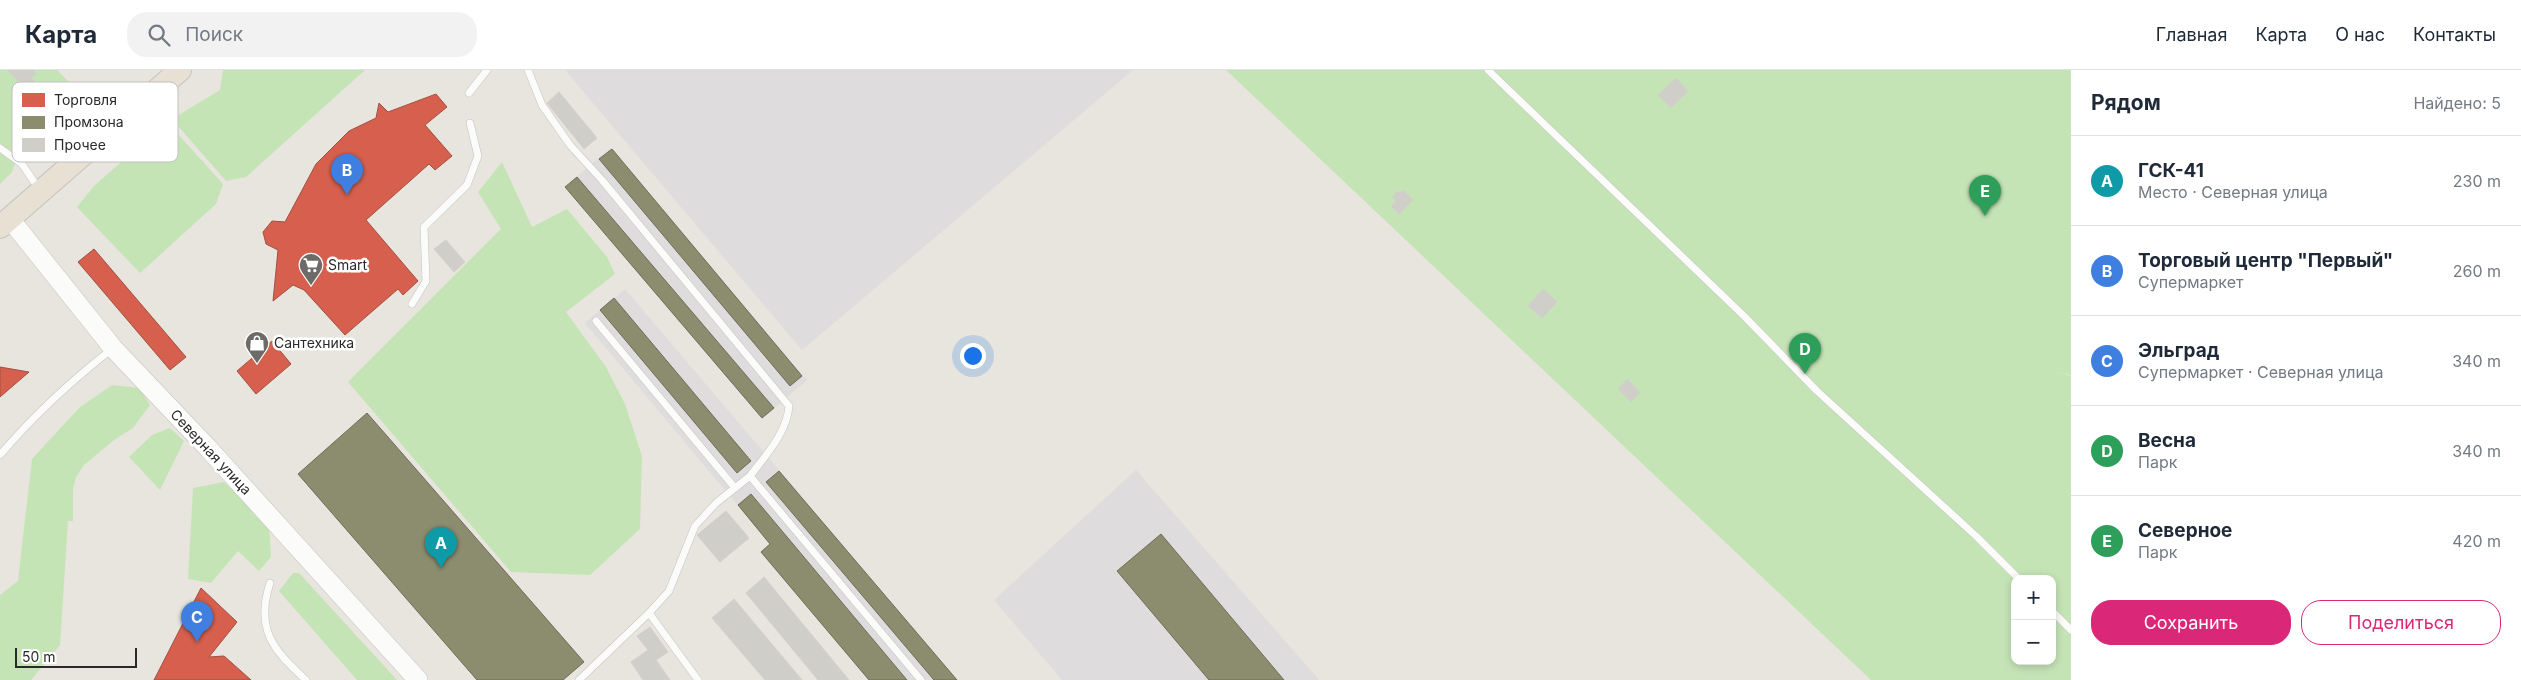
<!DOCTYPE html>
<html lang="ru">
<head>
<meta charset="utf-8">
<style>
	:root { --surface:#fff; --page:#f2f2f3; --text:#1f2937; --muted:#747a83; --line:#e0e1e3; --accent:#db2777 }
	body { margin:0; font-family:Inter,sans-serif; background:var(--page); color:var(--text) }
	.controls { position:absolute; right:15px; bottom:15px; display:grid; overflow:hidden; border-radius:10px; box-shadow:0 2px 8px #0003 }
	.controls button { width:45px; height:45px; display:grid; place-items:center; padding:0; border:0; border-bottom:1px solid var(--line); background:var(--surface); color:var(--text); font:25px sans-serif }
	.scale { position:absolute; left:15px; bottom:12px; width:122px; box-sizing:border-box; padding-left:5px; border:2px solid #292929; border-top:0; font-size:14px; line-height:18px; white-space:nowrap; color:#292929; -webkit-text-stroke:4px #fff; paint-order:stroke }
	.you { position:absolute; left:972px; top:285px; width:18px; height:18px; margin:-12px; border:4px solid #fff; border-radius:50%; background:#1a73e8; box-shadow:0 0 0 8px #1a73e833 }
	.badge { display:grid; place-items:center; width:32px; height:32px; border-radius:50%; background:var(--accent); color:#fff; font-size:16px; font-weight:700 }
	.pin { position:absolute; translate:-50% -41px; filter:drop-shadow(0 1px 2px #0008) }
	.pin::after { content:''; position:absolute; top:26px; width:18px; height:15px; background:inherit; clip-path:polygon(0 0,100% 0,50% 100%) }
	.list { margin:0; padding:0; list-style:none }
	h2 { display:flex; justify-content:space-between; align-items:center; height:65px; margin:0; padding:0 20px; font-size:21px }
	h2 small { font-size:16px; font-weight:400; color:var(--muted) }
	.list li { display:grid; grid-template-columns:32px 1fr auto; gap:15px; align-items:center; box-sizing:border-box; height:90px; padding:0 20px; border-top:1px solid var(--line) }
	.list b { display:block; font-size:19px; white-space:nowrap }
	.list p { margin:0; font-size:16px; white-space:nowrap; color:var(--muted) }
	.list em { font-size:16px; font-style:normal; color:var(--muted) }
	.actions { display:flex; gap:10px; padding:15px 20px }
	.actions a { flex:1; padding:11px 0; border:1px solid var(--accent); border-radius:20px; text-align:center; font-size:18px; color:var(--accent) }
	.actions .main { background:var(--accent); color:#fff }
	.icon { flex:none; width:28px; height:28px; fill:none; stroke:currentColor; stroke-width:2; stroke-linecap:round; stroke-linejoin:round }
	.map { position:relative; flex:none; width:2071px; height:610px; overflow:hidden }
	header { display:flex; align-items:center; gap:30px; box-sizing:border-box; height:70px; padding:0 25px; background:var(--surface); border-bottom:1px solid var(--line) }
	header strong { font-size:24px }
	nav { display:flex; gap:28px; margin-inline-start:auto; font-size:18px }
	.search { width:350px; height:45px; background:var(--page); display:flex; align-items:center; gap:12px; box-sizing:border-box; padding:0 18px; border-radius:20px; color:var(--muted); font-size:19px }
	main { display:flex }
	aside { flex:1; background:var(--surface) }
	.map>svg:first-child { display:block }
</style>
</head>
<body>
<header>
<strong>Карта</strong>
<div class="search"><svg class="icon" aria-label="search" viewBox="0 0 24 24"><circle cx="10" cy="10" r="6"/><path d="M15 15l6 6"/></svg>Поиск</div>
<nav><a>Главная</a><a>Карта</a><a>О нас</a><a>Контакты</a></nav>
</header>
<main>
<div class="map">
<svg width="2071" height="610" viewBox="0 0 2071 610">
	<rect width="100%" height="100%" fill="#e7e5de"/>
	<g fill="#dedcdd">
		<path d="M565 0H1133L802 280Z"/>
		<path d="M610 78 807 310 762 349 566 116Z"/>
		<path d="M625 219 957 610H884L585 253Z"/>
		<path d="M1136 400 1319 610H1062L994 530Z"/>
	</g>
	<g fill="#c5e4b6" fill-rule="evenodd">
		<path d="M0 0H57L74 17 23 70 12 102 0 114Z"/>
		<path d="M223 0H365L246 107 226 111 172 49 220 20Z"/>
		<path d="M1226 0H2071V305L2058 302 2071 306V610H1871ZM2015 509H2052V591H2015Z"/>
		<path d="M167 52 223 114 216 134 140 203 77 137 95 115Z"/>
		<path d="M502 92 532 157 567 139 607 187 615 204 566 242 606 297 625 334 642 386 640 459 590 505 511 502 348 312 501 159 478 122Z"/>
		<path d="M112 315 139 318 150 335 133 358 114 370 84 395 76 407 73 419V451H68L60 575 31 610H0V525L18 511 32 389 79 338Z"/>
		<path d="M170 358 184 371 160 420 129 387 152 365Z"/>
		<path d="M224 412 269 454 271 487 259 501 238 481 211 513 188 509 193 418Z"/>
		<path d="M293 503H299L397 610H357L279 521Z"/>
	</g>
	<g fill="#d6604d" stroke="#a25042">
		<path d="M436 24 447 37 425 55 452 86 435 100 429 94 366 150 418 211 403 225 398 219 345 265 304 220 293 215 273 231 278 180 266 174 263 162 272 151 285 152 316 94 349 61 376 48 379 33 388 42Z"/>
		<path d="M94 179 186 287 170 300 78 192Z"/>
		<path d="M272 271 291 294 256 324 237 301Z"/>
		<path d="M0 297 29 302 0 327Z"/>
		<path d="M201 518 237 552 209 587 224 586 251 610H154Z"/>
	</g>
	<g fill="#8c8c6e" stroke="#6e6e59">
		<path d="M612 79 802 306 790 316 599 89Z"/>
		<path d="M577 107 774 338 762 348 565 117Z"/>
		<path d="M614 228 751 391 737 403 600 240Z"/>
		<path d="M367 343 584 592 563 610H477L298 404Z"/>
		<path d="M779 401 957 610H934L766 412Z"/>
		<path d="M751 424 907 610H869L761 482 770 474 738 435Z"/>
		<path d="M1161 464 1284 610H1209L1117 501Z"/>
	</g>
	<g fill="#d0cec9" stroke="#d2d0ca">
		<path d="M7 0H32L36 4 31 8 44 22 36 29Z"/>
		<path d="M1676 8 1688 21 1671 38 1658 25Z"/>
		<path d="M559 22 597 68 584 79 547 33Z"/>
		<path d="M1403 120 1413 130 1399 144 1391 136 1396 131 1392 127 1398 121 1400 123Z"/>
		<path d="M446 170 465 192 454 202 434 179Z"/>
		<path d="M1543 219 1557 232 1542 248 1528 236Z"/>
		<path d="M1627 309 1640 322 1631 332 1618 319Z"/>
		<path d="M726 441 749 468 720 492 697 465Z"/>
		<path d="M764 507 849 610H818L746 523Z"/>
		<path d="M734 529 802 610H765L712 548Z"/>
		<path d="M650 557 668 582 656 590 670 610H643L631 592 648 580 637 566Z"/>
	</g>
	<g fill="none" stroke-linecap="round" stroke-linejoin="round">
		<g stroke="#c4c4c4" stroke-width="8">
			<g id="service">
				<path d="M528 0 542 35 570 75 602 110 789 336C787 363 765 386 750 406"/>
				<path d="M1488 0 1745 247 1817 321 1976 466 2019 509"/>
				<path d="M469 23 487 0"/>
				<path d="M0 78 22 94 39 119"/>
				<path d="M412 234 426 211 424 157 467 115 478 86 470 53"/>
				<path d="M596 251 735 418"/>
				<path d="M0 385C34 345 71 311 112 279"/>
				<path d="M270 513C255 559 273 580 306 610"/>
				<path d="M2052 541 2071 560"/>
				<path d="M649 543 669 521 695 456 716 433 750 406 921 610"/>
				<path d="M579 610 649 543 698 610"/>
			</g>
		</g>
		<g stroke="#c4c4c4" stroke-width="20">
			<path id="secondary" d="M10 149 113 278 207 377 418 610"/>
		</g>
		<g stroke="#c3c3c0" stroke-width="24">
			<path id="trunk" d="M0 157 180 0"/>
		</g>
		<use href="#service" stroke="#fbfbfa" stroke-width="7"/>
		<use href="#secondary" stroke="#fbfbfa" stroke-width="19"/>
		<use href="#trunk" stroke="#e8e0d2" stroke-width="22"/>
	</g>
	<defs>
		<g id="supermarket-pin" transform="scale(1.25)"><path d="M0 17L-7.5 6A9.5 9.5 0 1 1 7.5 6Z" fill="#6c6b68" stroke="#fff"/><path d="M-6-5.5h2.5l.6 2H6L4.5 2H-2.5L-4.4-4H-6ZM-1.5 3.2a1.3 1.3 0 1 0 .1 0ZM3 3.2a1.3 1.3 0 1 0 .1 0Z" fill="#fff"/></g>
		<g id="shop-pin" transform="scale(1.25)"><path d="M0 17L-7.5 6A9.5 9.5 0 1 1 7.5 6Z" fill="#6c6b68" stroke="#fff"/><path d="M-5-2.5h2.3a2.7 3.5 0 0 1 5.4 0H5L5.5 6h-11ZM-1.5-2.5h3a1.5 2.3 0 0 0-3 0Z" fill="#fff"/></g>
	</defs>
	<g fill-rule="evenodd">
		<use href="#supermarket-pin" x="311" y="195"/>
		<use href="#shop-pin" x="257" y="273"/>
	</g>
	<g text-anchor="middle" stroke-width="5" stroke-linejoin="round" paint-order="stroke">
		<g font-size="14" fill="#292929" stroke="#fff" text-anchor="start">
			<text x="328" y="200">Smart</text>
			<text x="274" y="278">Сантехника</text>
		</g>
		<g font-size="14" fill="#292929" stroke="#fff">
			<text transform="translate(211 382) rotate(47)" y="5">Северная улица</text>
		</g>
	</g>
	<rect x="12" y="12" width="166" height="80" rx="8" fill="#fff" stroke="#bfbfbf" stroke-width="1"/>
	<rect x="22" y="23" width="23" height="14" fill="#d6604d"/>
	<rect x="22" y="46" width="23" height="13" fill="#8c8c6e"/>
	<rect x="22" y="68" width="23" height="14" fill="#d0cec9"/>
	<g font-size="14" fill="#292929">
		<text x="54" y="35">Торговля</text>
		<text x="54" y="57">Промзона</text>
		<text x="54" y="80">Прочее</text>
	</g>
</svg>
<div class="controls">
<button>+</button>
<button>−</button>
</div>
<div class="scale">50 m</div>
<div class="you"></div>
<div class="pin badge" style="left:441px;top:498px;background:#0f9aa8">A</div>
<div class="pin badge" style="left:347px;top:125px;background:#3f7fe0">B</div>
<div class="pin badge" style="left:197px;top:572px;background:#3f7fe0">C</div>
<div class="pin badge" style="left:1805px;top:304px;background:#2e9e5b">D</div>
<div class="pin badge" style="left:1985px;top:146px;background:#2e9e5b">E</div>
</div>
<aside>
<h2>Рядом<small>Найдено: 5</small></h2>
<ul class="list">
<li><span class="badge" style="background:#0f9aa8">A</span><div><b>ГСК-41</b><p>Место · Северная улица</p></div><em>230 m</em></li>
<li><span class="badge" style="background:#3f7fe0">B</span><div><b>Торговый центр &quot;Первый&quot;</b><p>Супермаркет</p></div><em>260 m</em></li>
<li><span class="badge" style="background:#3f7fe0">C</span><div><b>Эльград</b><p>Супермаркет · Северная улица</p></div><em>340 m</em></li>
<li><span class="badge" style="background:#2e9e5b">D</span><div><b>Весна</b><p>Парк</p></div><em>340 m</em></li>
<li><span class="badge" style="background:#2e9e5b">E</span><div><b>Северное</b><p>Парк</p></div><em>420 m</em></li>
</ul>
<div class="actions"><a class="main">Сохранить</a><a>Поделиться</a></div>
</aside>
</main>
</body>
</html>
